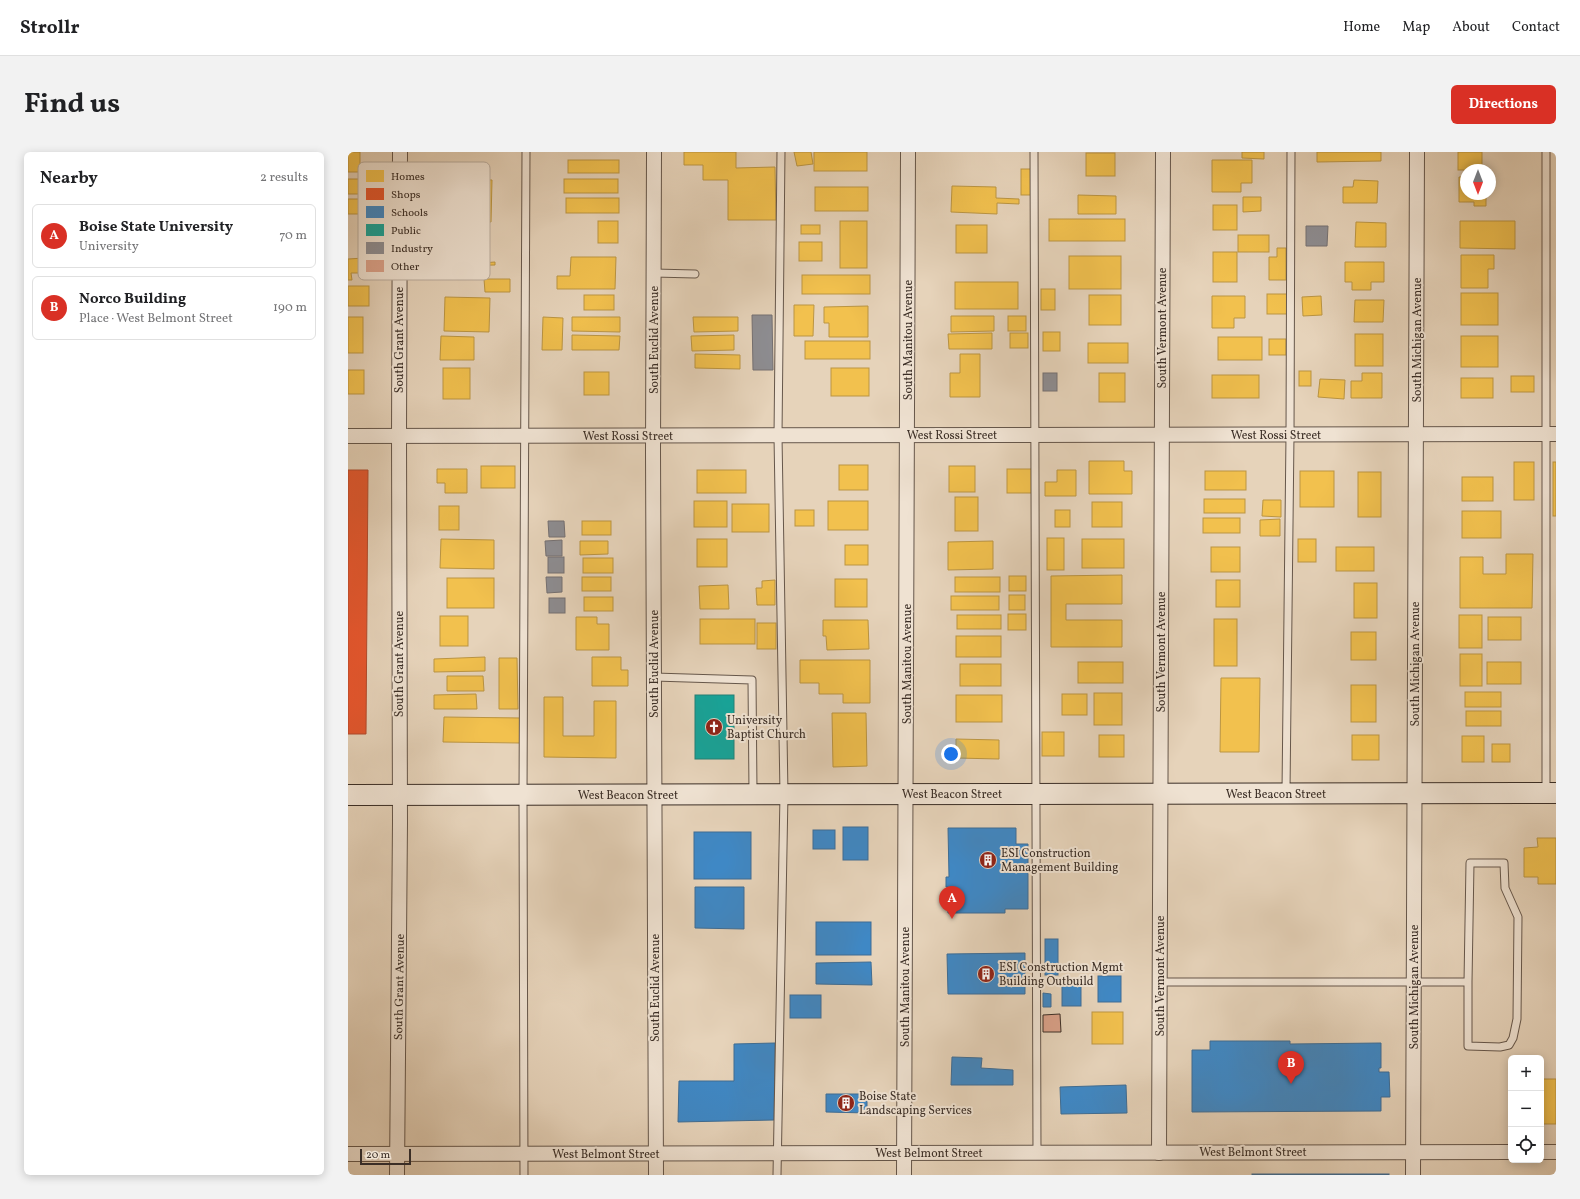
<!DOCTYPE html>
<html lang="en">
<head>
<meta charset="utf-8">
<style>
	:root { --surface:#fff; --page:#f2f2f2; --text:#202124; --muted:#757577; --line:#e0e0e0; --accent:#d93025 }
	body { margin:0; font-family:Vollkorn,serif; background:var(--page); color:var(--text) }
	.controls { position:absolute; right:12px; bottom:12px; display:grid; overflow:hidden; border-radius:6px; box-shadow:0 2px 10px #0003 }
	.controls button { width:36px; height:36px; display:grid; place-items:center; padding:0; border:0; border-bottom:1px solid var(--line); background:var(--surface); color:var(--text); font:20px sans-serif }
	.compass { position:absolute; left:1112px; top:12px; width:36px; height:36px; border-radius:50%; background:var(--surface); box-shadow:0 2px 10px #0003; rotate:180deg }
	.scale { position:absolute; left:12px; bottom:10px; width:51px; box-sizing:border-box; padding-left:4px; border:2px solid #3b2e26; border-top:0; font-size:11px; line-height:14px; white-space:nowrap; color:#3b2e26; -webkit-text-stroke:3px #efe2d2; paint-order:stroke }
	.you { position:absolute; left:603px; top:602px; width:14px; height:14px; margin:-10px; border:3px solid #fff; border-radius:50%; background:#1a73e8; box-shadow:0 0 0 6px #1a73e833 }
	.badge { display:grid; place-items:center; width:26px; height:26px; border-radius:50%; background:var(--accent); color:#fff; font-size:13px; font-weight:700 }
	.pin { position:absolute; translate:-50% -33px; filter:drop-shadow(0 1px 2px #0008) }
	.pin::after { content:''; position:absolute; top:21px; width:14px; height:12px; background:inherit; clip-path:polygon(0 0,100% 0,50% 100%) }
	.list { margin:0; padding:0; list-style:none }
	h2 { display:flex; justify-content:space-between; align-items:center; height:52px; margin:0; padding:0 16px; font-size:17px }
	h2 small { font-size:13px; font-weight:400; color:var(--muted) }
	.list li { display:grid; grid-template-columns:26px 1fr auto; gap:12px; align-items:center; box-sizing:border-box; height:64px; margin:0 8px 8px; padding:0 8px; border:1px solid var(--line); border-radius:6px }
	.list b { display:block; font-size:15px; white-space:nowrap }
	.list p { margin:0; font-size:13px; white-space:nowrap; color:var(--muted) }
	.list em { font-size:13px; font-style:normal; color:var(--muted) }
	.icon { flex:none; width:22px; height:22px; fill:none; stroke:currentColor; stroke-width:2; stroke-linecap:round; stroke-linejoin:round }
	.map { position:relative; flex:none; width:1208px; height:1023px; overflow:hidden; border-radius:6px }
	header { display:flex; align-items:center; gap:24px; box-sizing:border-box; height:56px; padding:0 20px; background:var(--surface); border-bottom:1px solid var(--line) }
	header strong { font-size:19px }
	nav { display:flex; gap:22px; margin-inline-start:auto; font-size:14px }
	.intro { display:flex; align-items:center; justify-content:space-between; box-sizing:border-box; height:96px; padding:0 24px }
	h1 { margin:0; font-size:28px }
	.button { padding:10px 18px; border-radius:6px; background:var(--accent); color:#fff; font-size:14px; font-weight:700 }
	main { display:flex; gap:24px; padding:0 24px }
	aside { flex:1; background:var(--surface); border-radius:6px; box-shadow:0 2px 10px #0003 }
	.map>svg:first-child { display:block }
</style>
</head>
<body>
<header>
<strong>Strollr</strong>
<nav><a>Home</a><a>Map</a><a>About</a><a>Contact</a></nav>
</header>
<div class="intro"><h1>Find us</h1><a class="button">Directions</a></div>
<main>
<aside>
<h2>Nearby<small>2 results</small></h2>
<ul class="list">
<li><span class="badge">A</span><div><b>Boise State University</b><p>University</p></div><em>70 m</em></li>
<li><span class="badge">B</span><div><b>Norco Building</b><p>Place · West Belmont Street</p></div><em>190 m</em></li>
</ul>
</aside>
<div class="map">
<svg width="1208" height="1023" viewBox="0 0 1208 1023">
	<rect width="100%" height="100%" fill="#e6d3ba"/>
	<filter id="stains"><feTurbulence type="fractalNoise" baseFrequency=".005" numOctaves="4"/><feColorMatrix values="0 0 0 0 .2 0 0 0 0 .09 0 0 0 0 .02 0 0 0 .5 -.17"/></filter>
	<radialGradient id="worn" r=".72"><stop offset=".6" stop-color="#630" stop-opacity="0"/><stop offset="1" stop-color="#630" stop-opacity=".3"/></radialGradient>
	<g fill="#f2c14e" stroke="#bb9542">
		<rect x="0" y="0" width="12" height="20"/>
		<path d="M336 0H388V16L427 15 428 68H380V28H355V13H336Z"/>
		<path d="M446 0H463L465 12 449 14Z"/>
		<rect x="466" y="0" width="53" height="19"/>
		<path d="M894 0H916V7L894 6Z"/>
		<path d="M969 0H1033V9L969 10Z"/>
		<rect x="1110" y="0" width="24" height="18"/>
		<rect x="738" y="1" width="29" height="23"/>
		<rect x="220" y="8" width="51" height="13"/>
		<path d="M864 8H904V31H893V40H864Z"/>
		<rect x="673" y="17" width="12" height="26"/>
		<path d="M1111 25H1118V42H1138V54H1126V50H1111Z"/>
		<path d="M97 26 144 28 143 70 91 69 92 50H96Z"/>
		<rect x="0" y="27" width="19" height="15"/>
		<rect x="216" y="27" width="54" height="14"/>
		<path d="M1006 28 1030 29 1029 51H995V35H1005Z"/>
		<path d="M604 34 648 35V46L671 47V52L649 51V62L603 60Z"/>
		<rect x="467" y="35" width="53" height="24"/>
		<path d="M730 43 768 44V62H730Z"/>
		<path d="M895 45H913V59L895 60Z"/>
		<rect x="218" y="46" width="53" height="15"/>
		<rect x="0" y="47" width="19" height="15"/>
		<rect x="865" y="53" width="24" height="25"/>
		<rect x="701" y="67" width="76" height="22"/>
		<rect x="250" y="69" width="20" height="22"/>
		<rect x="492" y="69" width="27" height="47"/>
		<path d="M1112 69H1167V97L1112 96Z"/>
		<path d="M1008 70 1038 71V95H1007Z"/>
		<rect x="453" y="73" width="19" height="9"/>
		<rect x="608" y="73" width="31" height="28"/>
		<rect x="890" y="83" width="31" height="17"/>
		<path d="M132 88 133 111 147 110V113L95 114 94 89Z"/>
		<rect x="451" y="90" width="23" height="19"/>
		<path d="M929 96H938V128H921V105H929Z"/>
		<rect x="865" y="100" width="24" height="30"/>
		<path d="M1113 103H1146V117H1140V136H1113Z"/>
		<rect x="721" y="104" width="52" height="33"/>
		<path d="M223 105H268L267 137H209V124H222Z"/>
		<path d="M16 106 17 121H3L4 128H0V107Z"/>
		<path d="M997 110H1036V130H1023V138H1004V130H997Z"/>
		<rect x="454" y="123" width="68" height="19"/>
		<path d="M136 127H162V140H137Z"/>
		<rect x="607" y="130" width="63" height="27"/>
		<rect x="0" y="134" width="21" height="20"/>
		<rect x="693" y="137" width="14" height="21"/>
		<rect x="1113" y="141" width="37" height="32"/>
		<rect x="919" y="142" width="20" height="20"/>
		<rect x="236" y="143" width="30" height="15"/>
		<rect x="741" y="143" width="32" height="30"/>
		<path d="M864 144H897V166H886V176H864Z"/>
		<path d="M973 144 974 163 955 164 954 145Z"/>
		<path d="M97 145 142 146 141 180 96 179Z"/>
		<path d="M1007 148H1036L1035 170H1006Z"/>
		<path d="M446 153H466L465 184H446Z"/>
		<path d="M520 154V185H481V171H476V155Z"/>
		<path d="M603 164H646V179L603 180Z"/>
		<rect x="660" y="164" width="18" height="15"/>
		<rect x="0" y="165" width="15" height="36"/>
		<path d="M195 165 215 166 214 198H194Z"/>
		<path d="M224 165H272V180L224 179Z"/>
		<path d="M345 165H390V179L346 180Z"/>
		<rect x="695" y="180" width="17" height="19"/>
		<path d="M644 181V197H601L600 182Z"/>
		<rect x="662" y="181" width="18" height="15"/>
		<rect x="1007" y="182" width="28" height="32"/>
		<path d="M224 183 272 184 271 198H224Z"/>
		<path d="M386 183V198L344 199 343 184Z"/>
		<path d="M93 184 126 185V208H92Z"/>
		<rect x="1113" y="184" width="37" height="31"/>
		<rect x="870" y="185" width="44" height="23"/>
		<rect x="921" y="187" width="17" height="16"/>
		<rect x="457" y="189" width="65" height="18"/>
		<rect x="740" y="191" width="40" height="20"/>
		<path d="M347 202 392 203V217L347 216Z"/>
		<path d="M612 202H632V245H602V221H612Z"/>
		<rect x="95" y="216" width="27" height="31"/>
		<rect x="483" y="216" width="38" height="28"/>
		<rect x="0" y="218" width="16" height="24"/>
		<rect x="951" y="219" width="12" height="15"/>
		<rect x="236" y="220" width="25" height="23"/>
		<rect x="751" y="221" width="26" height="29"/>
		<path d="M1014 221H1034V246H1003V229H1014Z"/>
		<rect x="864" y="223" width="47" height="23"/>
		<rect x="1163" y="224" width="23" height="16"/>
		<rect x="1113" y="226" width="32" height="20"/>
		<path d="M972 227 997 228 996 247 970 245Z"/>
		<path d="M741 309H776V319H784V342H741Z"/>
		<rect x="1166" y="310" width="20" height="38"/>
		<rect x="1205" y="310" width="3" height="54"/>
		<rect x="491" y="313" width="29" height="25"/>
		<rect x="133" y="314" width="34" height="22"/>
		<rect x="601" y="314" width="26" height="26"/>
		<path d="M89 317H119V341H97V331H89Z"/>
		<rect x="659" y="317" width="26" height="24"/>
		<rect x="349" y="318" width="49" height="23"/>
		<path d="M709 318H728V344H697V330H709Z"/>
		<rect x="857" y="319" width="41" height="19"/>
		<rect x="952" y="319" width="34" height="36"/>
		<rect x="1010" y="320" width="23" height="45"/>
		<rect x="1114" y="325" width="31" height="24"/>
		<rect x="607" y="345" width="23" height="34"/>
		<rect x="856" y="347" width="41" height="14"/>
		<path d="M915 348H933V365L914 364Z"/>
		<rect x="346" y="349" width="33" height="26"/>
		<rect x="480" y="349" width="40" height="29"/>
		<rect x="744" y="350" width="30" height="25"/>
		<rect x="384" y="352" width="37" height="28"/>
		<rect x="91" y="354" width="20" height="24"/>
		<rect x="447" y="358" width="19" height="16"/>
		<rect x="707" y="358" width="15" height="17"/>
		<rect x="1114" y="359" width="39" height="27"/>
		<rect x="855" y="366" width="37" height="15"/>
		<path d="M932 367V384H912V368Z"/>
		<rect x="234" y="369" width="29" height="14"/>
		<rect x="699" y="386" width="17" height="32"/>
		<path d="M93 387 146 388V417L92 416Z"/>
		<rect x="349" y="387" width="30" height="28"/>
		<rect x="734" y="387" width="42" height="29"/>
		<rect x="950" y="387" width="18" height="23"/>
		<path d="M232 389H260V402L232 403Z"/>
		<path d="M645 389V417L600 418V390Z"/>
		<rect x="497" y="393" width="23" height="20"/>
		<rect x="863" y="395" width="29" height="25"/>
		<rect x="988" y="395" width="38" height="24"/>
		<path d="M1158 402H1185L1184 456H1112V405H1135V422H1158Z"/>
		<rect x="235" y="406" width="30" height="15"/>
		<path d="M774 423V452H718V468H774V495H703V424Z"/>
		<rect x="661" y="424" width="17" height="15"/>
		<rect x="234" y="425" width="29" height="14"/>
		<rect x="607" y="425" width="45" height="15"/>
		<rect x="99" y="426" width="47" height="30"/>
		<rect x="487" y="427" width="32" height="28"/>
		<path d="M427 428V453H409L408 436H414V429Z"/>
		<rect x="868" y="428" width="24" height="27"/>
		<rect x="1006" y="431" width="23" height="35"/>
		<path d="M380 433 381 457H352L351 434Z"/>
		<rect x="661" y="443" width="16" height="15"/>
		<rect x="603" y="444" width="48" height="14"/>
		<rect x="236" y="445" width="29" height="14"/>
		<rect x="660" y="462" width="18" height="16"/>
		<rect x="609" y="463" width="44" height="14"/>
		<rect x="1111" y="463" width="23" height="33"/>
		<rect x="92" y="464" width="28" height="30"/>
		<path d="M228 465H249V472H261V498H228Z"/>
		<rect x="1140" y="465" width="33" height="23"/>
		<rect x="352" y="467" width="55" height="25"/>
		<rect x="866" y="467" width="23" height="47"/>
		<path d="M475 468H520L521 497 479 498 478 484H475Z"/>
		<rect x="409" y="471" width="19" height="26"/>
		<rect x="1003" y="480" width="25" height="28"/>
		<rect x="608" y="484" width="45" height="21"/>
		<rect x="1112" y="502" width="22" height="32"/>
		<path d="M137 505V519L86 520V507Z"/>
		<path d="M244 505H273V518H280V534H244Z"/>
		<path d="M151 506H169L170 557H151Z"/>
		<path d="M452 508H522V551H495V542H471V531H452Z"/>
		<rect x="730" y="510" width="45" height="21"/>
		<rect x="1139" y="510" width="34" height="22"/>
		<rect x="612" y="512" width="41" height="22"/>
		<path d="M99 524H135L136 539H99Z"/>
		<path d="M873 526H912L911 600H872Z"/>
		<rect x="1003" y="533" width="25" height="37"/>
		<rect x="1117" y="540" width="36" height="15"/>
		<rect x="746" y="541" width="28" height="32"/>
		<path d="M128 542 129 557H86V543Z"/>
		<rect x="714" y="542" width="25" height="21"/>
		<rect x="608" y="543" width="46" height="27"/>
		<path d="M196 545H215V584H246V549H268V606L196 605Z"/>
		<rect x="1118" y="559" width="35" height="15"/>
		<path d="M484 561H518L519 614 485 615Z"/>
		<path d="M96 565 173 566 172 591 95 590Z"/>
		<rect x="694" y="580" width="22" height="24"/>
		<rect x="751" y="583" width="25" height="22"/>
		<rect x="1004" y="583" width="27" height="25"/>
		<rect x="1114" y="584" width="22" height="26"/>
		<path d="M608 587 651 588V607L608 606Z"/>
		<rect x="1144" y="592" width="18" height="18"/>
		<path d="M1189 686H1208V732H1190V725H1176V696L1190 695Z"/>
		<rect x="744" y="860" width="31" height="32"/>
		<rect x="1193" y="927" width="15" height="45"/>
	</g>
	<path fill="#e4572e" stroke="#b14b2c" d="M0 318H20L18 582H0Z"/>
	<g fill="#3f88c5" stroke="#3e6d95">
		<rect x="495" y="675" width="25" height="33"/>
		<path d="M600 676H668V692H680V757H657V761H600V735H598V725H601Z"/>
		<rect x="465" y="678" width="22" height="19"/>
		<rect x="346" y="680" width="57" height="47"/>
		<path d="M347 735H396V777L347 776Z"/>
		<rect x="468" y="770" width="55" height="33"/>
		<rect x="697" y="787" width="13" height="36"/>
		<path d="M677 801V842H600L599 802Z"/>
		<path d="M523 810 524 833 468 832V811Z"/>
		<rect x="750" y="824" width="23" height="26"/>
		<rect x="714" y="829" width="19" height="25"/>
		<path d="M695 841 703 842V855H695Z"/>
		<rect x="442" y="843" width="31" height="23"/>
		<path d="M862 889H942V892L1033 891V916H1031V920H1041L1042 945H1033V959L844 960V898H862Z"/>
		<path d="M427 891 426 968 330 970 331 929H386V892Z"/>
		<path d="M604 905 634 906 633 916 665 918V933H603Z"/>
		<path d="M778 933 779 961 713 962 712 935Z"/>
		<path d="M478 942H519V961L478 960Z"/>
		<rect x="904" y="1022" width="137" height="1"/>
	</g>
	<rect fill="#17a398" stroke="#228076" x="347" y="543" width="39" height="64"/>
	<g fill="#8d8d92" stroke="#747072">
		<path d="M958 74H980L979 94H958Z"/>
		<path d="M404 163H424L425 218H405Z"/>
		<rect x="695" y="221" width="14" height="18"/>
		<path d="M200 369H216L217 385H201Z"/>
		<path d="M214 388V404H198L197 389Z"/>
		<rect x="200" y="405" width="16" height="16"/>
		<path d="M198 425H214V440L199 441Z"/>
		<rect x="201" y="446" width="16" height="15"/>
	</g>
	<path fill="#daa189" stroke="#3b2e26" d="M712 862 713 880H695V863Z"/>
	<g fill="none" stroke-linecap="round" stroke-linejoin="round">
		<g stroke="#66574b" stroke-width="9">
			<g id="lane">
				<path d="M686 0 689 1001"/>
				<path d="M306 121 347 122"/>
				<path d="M306 525 404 528 405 640"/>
				<path d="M938 639 942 283 943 0"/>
				<path d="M1198 640V0"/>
				<path d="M812 830H1120V894L1152 895 1161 893 1165 886 1169 867 1170 765 1157 736 1156 711H1122L1120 830"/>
				<path d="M176 1023 175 643 178 0"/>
				<path d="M429 1023 436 642 430 284 433 0"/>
			</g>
		</g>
		<g stroke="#66574b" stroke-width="16">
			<g id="street">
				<path d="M306 0 305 300 308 1023"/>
				<path d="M0 284 1208 282"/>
				<path d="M1193 1000H1208"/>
				<path d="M811 1001 815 0"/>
				<path d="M0 1002 1163 1000"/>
				<path d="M49 1023 52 670 51 284 52 0"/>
				<path d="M556 1023 560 0"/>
				<path d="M1065 1023 1069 0"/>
			</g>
		</g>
		<g stroke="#3b2e26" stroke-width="22">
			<path id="secondary" d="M0 643 1208 641"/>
		</g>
		<use href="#lane" stroke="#efe2d2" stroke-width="7"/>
		<use href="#street" stroke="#efe2d2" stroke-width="14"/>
		<use href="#secondary" stroke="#efe2d2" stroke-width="20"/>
	</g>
	<defs>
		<g id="church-disc" transform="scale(0.9)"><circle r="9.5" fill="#8f2418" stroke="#efe2d2"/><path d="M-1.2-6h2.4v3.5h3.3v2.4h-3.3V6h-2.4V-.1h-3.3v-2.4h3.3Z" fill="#fff"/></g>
		<g id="building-disc" transform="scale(0.9)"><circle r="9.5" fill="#8f2418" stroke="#efe2d2"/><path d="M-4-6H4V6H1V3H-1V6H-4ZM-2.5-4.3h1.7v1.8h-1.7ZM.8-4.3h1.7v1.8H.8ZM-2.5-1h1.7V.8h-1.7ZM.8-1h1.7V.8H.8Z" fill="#fff"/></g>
	</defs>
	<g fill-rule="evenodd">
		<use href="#church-disc" x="366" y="575"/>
		<use href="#building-disc" x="640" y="708"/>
		<use href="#building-disc" x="638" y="822"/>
		<use href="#building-disc" x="498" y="951"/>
	</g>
	<g text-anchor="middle" stroke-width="4" stroke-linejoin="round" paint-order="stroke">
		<g font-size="12" fill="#3b2e26" stroke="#efe2d2">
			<text transform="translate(814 176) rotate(-90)" y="4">South Vermont Avenue</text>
			<text transform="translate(51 188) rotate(-90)" y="4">South Grant Avenue</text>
			<text transform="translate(306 188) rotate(-90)" y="4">South Euclid Avenue</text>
			<text transform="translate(560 188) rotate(-90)" y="4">South Manitou Avenue</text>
			<text transform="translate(1069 188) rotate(-90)" y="4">South Michigan Avenue</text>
			<text x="604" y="287">West Rossi Street</text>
			<text x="928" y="287">West Rossi Street</text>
			<text x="280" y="288">West Rossi Street</text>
			<text transform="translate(813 500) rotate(-90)" y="4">South Vermont Avenue</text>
			<text transform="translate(51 512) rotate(-90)" y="4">South Grant Avenue</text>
			<text transform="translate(306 512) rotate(-90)" y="4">South Euclid Avenue</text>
			<text transform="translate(559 512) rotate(-90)" y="4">South Manitou Avenue</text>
			<text transform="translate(1067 512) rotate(-90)" y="4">South Michigan Avenue</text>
			<text x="604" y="646">West Beacon Street</text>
			<text x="928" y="646">West Beacon Street</text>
			<text x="280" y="647">West Beacon Street</text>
			<text transform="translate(812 824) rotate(-90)" y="4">South Vermont Avenue</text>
			<text transform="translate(51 835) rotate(-89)" y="4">South Grant Avenue</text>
			<text transform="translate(557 835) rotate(-90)" y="4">South Manitou Avenue</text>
			<text transform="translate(1066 835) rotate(-90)" y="4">South Michigan Avenue</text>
			<text transform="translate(307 836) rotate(-90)" y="4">South Euclid Avenue</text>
			<text x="905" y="1004">West Belmont Street</text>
			<text x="581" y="1005">West Belmont Street</text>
			<text x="258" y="1006">West Belmont Street</text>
		</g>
		<g font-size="12" fill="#3b2e26" stroke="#efe2d2" text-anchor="start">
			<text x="379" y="572">University<tspan x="379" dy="14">Baptist Church</tspan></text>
			<text x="653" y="705">ESI Construction<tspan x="653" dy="14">Management Building</tspan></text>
			<text x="651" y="819">ESI Construction Mgmt<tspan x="651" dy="14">Building Outbuild</tspan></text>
			<text x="511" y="948">Boise State<tspan x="511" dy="14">Landscaping Services</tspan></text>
		</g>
	</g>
	<rect x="10" y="10" width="132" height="118" rx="6" fill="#efe2d2" stroke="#b9ac9e" stroke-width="1"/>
	<rect x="18" y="18" width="18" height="12" fill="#f2c14e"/>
	<rect x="18" y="36" width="18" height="12" fill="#e4572e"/>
	<rect x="18" y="54" width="18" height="12" fill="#3f88c5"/>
	<rect x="18" y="72" width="18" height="12" fill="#17a398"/>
	<rect x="18" y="90" width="18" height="12" fill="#8d8d92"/>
	<rect x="18" y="108" width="18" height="12" fill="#daa189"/>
	<g font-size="11" fill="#3b2e26">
		<text x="43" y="28">Homes</text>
		<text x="43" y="46">Shops</text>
		<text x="43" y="64">Schools</text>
		<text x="43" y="82">Public</text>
		<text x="43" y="100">Industry</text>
		<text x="43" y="118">Other</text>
	</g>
	<rect width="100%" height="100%" filter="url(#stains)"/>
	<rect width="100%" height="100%" fill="url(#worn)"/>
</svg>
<div class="controls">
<button>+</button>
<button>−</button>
<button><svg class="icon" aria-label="locate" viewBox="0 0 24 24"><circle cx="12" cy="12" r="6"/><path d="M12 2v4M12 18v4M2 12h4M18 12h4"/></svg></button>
</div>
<svg class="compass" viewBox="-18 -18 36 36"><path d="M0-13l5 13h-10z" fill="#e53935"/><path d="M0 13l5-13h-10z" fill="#757577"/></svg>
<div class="scale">20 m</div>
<div class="you"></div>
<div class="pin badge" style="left:604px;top:767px">A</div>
<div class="pin badge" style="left:943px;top:932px">B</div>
</div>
</main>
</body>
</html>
